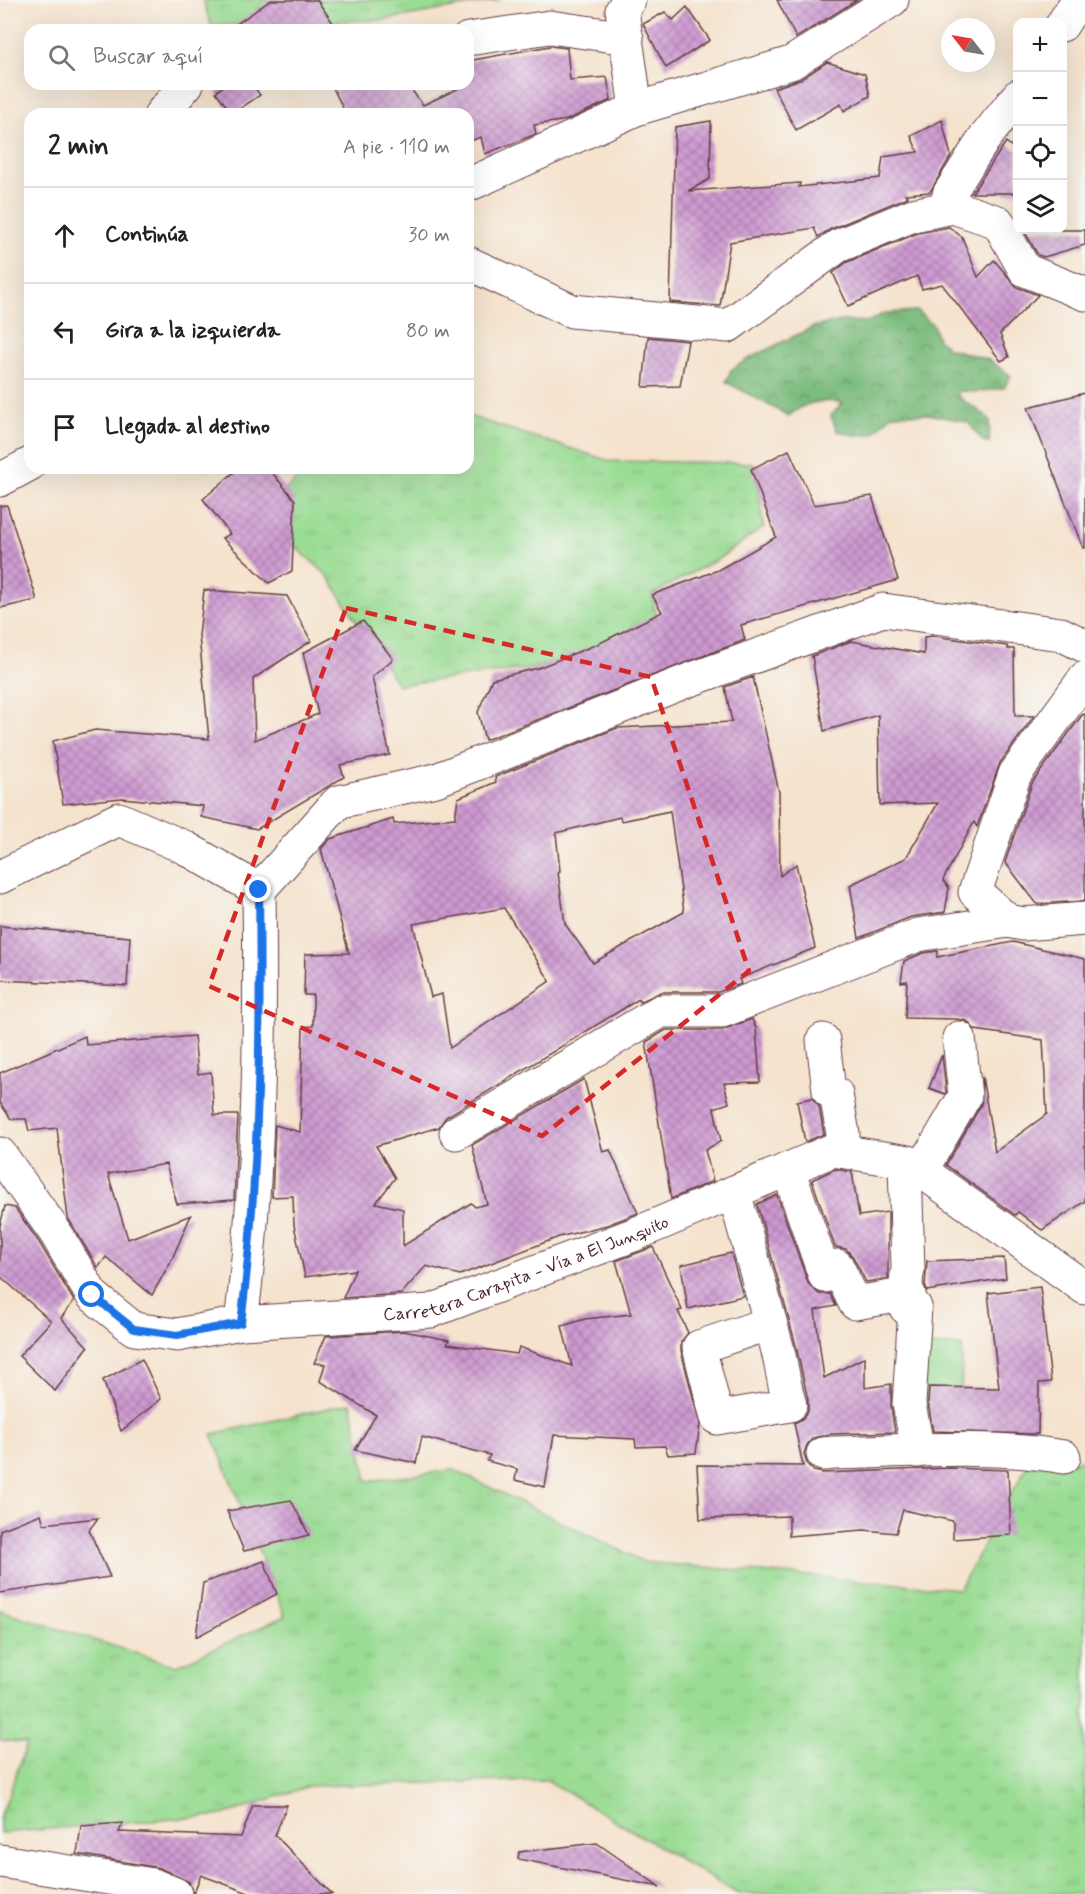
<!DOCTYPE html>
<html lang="es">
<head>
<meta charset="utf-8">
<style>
	:root { --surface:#fff; --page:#f6f6f6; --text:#222; --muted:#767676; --line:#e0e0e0 }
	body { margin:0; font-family:Mynerve,sans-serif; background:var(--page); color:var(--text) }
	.controls { position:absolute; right:18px; top:18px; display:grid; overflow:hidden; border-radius:12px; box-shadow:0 6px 24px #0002 }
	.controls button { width:54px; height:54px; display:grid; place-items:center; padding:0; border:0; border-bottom:2px solid var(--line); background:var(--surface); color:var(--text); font:30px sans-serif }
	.compass { position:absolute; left:941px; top:18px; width:54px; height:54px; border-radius:50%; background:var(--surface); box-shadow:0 6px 24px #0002; rotate:301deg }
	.stop { position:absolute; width:18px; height:18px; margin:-14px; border:4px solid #1a73e8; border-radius:50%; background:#fff }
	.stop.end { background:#1a73e8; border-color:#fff; box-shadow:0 2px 6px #0008 }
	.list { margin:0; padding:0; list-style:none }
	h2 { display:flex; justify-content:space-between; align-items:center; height:78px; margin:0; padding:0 24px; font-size:26px }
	h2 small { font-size:20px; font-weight:400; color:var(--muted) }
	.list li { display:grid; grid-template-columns:39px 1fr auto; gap:18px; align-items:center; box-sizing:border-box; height:96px; padding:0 24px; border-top:2px solid var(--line) }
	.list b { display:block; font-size:22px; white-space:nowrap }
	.list em { font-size:20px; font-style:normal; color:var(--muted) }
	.icon { flex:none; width:33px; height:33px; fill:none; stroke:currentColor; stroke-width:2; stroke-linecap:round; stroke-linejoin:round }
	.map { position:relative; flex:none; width:1085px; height:1894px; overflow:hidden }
	.search { position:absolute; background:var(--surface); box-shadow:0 6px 24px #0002; left:24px; top:24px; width:450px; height:66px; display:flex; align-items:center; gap:15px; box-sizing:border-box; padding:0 21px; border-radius:18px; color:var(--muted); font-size:22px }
	.panel { position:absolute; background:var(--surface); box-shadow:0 6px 24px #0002; left:24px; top:108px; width:450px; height:366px; border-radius:18px }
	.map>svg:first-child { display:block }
</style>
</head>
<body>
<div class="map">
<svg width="1085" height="1894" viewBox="0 0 1085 1894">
	<defs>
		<pattern id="grass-tufts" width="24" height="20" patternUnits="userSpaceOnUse" patternTransform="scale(1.5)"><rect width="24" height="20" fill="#9adc93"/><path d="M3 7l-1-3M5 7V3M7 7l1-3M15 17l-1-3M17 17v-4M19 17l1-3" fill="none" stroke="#86bc7f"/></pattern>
		<pattern id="forest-crowns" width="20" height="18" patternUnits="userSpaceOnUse" patternTransform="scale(1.5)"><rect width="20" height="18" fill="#7bbc7d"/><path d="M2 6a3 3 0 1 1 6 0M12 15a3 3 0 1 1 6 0" fill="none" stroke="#679867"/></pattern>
		<pattern id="building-cross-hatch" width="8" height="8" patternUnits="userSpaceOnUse" patternTransform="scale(1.5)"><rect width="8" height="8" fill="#ce9ad1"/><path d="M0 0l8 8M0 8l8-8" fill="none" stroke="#a97daa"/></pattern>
	</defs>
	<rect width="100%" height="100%" fill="#f6f6f2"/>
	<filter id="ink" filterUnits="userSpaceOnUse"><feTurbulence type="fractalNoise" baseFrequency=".0167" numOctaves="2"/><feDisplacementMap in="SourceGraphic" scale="12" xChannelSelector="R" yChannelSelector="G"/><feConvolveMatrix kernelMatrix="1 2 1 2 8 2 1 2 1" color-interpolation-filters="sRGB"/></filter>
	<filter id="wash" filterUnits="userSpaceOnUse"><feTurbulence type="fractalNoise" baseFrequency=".008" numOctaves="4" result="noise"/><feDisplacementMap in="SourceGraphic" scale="24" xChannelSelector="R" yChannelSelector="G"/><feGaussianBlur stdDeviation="1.35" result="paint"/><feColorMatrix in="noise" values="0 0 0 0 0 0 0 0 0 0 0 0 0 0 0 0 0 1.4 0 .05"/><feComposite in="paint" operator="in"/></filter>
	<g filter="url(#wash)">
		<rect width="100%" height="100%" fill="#f5e3ce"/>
		<g fill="url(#grass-tufts)" stroke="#727e5f" stroke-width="1.5">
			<path d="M203 0H500L382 20 211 25Z"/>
			<path d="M468 416 610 461 754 463 764 527 718 559 652 594 658 625 600 649 532 668 398 685 327 575 259 514 309 468H468Z"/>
			<path d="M351 1403 367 1481 454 1470 644 1562 959 1589 1028 1464 1085 1460V1894H738L547 1780 309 1786 223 1815 0 1833V1819L27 1743 0 1740V1610L176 1666 285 1616 212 1434Z"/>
		</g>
		<path fill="url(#forest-crowns)" stroke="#626e54" stroke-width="1.5" d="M917 311 933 325 938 339 948 348 989 360 1011 376 1004 388 976 392 960 391 957 394C964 406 979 406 990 421L989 442 983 441 968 422 928 414H892L873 434 855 435 837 431 831 416 843 403C823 399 804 402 789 416L726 382 731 370 748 359 813 327 841 321 868 322 885 313Z"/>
		<path fill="#9adc93" stroke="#727e5f" stroke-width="1.5" d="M909 1346H962L961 1404H909Z"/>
		<g id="blocks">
			<g fill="url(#building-cross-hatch)" fill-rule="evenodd">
				<path d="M271 0H317L338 30H228Z"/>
				<path d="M777 0H857L796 38Z"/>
				<path d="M687 7 710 40 666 68 643 24 665 12 673 20Z"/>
				<path d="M550 46 567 48 570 80 607 77 611 100 567 120 534 125 536 134 485 154 481 137 468 142V114H346L331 84H407L423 105 468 84V61Z"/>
				<path d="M827 62 865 74 870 96 844 111 841 104 796 130 774 88 801 79Z"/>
				<path d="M226 84H252L260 95 232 114 216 92Z"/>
				<path d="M942 120 951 156 930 192 905 194 908 197 831 229 818 237 814 228 730 242 720 306 670 302 675 127 711 121 710 179 688 191 800 183 799 187 880 178 883 157 918 152 911 136Z"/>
				<path d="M1006 142 1017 151V193H972Z"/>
				<path d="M949 227 962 237 978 277 994 260 1017 287 1038 295 1000 334 1009 357 1001 361 942 284 922 289 917 276 848 306 833 273 847 262 918 233Z"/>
				<path d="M1024 230H1085V245L1044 257 1038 255Z"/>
				<path d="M648 337 688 341 680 386 643 387Z"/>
				<path d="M1085 393V548H1083L1028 407Z"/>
				<path d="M789 450 814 505 872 496 898 580 741 625 745 640 485 740 478 712 492 679 538 668 600 643 662 612 652 595 718 570 776 537 751 469Z"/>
				<path d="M239 468H268L295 500 292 571 269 583 222 538 230 534 203 499Z"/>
				<path d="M7 505 37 600 0 608V506Z"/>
				<path d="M204 590 287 596 311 641 253 679 255 740 318 714 303 653 363 621 393 659 372 677 390 755 340 765 344 777 257 829 201 817 203 806 122 798 63 804 53 741 95 730 209 739 199 636Z"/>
				<path d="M933 636 1007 646 1008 649H1014L1015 716H1034L1000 763 977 827 974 822 943 880 949 888 945 912 911 917 859 938 850 885 906 858 938 803 880 805 878 715 824 731 812 656 851 641 924 654V637Z"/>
				<path d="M753 677 779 792 780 876 796 864 815 948 739 979 741 984 718 992H661L640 1002 639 999 446 1117 439 1127 376 1146 395 1178 376 1203 403 1209V1246L471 1203 475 1207 487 1204 472 1145 584 1079 603 1152 610 1150 638 1213 607 1225 559 1237 460 1275 426 1266 401 1294 343 1298 355 1270 305 1277 294 1225 293 1196 272 1197 275 1125 300 1132 303 1027 313 1026V995H304L305 954 349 953 321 849 330 839 393 819 394 824 455 818 458 798 496 782 495 777 617 728 732 722 725 687ZM670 811 684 912 593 963 565 924 558 872 560 871 556 833 620 817 621 821ZM504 908 550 981 450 1048 442 994 431 997 413 924Z"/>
				<path d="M1085 714V901L1037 904 1005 862 1032 783 1082 715Z"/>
				<path d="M0 926 130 937 127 986 0 980Z"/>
				<path d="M1013 942 1085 959V1201L1042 1230 1018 1212 1015 1215 946 1165 981 1105 982 1077 995 1152 1047 1114 1043 1040 975 1030 967 1021 956 1019 905 1018 907 981 901 982 904 961 923 953 938 951 937 957Z"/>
				<path d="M752 1019 756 1028 760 1082 724 1083 729 1103 714 1108 721 1141 705 1150 713 1181 671 1199 646 1042 666 1030H722Z"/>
				<path d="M85 1036 86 1045 194 1036 198 1074 211 1072 214 1115H238L234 1200 177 1204 166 1164 108 1174 128 1239 191 1215 172 1259 152 1295 106 1257 98 1268 68 1218 57 1128 29 1131 26 1119H11L0 1103V1073Z"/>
				<path d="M942 1055 946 1092 945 1094 929 1088Z"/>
				<path d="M812 1098 819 1106 824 1134 805 1142 797 1101Z"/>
				<path d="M835 1169 852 1172 859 1216 888 1212V1279L866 1282 853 1257 846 1249 835 1247 812 1180Z"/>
				<path d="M777 1195 808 1283 819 1294H830L836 1306 815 1310 824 1378 865 1357V1388L891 1384V1407L895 1432 832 1434 813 1438 807 1445 804 1454 807 1464 814 1471 823 1473 950 1468 1008 1470 1011 1535 953 1539V1521L903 1510 896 1533 864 1530 789 1536V1516L700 1519 697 1465 803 1466 794 1423 802 1419 808 1411V1400L795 1342 757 1204Z"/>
				<path d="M5 1206 15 1208 39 1242 74 1301 61 1318 88 1347 55 1391 19 1356 51 1321 0 1276V1226Z"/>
				<path d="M653 1247 682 1310 678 1311 688 1333 681 1342V1351L700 1424 696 1453 668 1455 665 1446 636 1447 635 1439 554 1435 545 1487 515 1480 517 1469 487 1461 490 1455 422 1437 416 1463 355 1450 376 1415 320 1381 325 1364 314 1363 326 1336 404 1331 449 1340 447 1344 517 1354 519 1347 572 1366 562 1326 585 1319 631 1314 616 1261Z"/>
				<path d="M731 1253 743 1296 688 1309 681 1265Z"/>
				<path d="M1004 1258 1006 1278 927 1291 925 1285 927 1261Z"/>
				<path d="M1040 1287 1051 1382 1039 1383 1038 1434 933 1431 928 1403 929 1387 999 1388 988 1293Z"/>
				<path d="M142 1359 161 1399 121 1431 103 1380Z"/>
				<path d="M291 1500 309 1535 244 1551 227 1511Z"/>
				<path d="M41 1514 44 1524 98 1518 89 1530 110 1577 0 1593V1530Z"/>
				<path d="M264 1561 277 1594 196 1637 203 1583Z"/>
				<path d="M253 1805H287L275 1835 332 1894H251L201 1875 193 1894 189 1882 160 1868 77 1854 81 1826 123 1823 119 1832 241 1837Z"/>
				<path d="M597 1843 660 1887 518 1859 519 1852Z"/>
			</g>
		</g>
	</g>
	<g filter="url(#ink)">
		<use href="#blocks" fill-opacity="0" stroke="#643c43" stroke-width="1.5"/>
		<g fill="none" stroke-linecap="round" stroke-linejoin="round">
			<g stroke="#643c43" stroke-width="35">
				<g id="street">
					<path d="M629 0 622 10 636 109"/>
					<path d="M1062 25 1078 0"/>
					<path d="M468 39 550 27 627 38"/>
					<path d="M161 114 187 84"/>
					<path d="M468 185 636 109 791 63 892 0"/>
					<path d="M953 207 949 194 984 139 1018 96"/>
					<path d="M468 263 572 311 728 326 838 246 913 215 953 207 998 222 1025 270 1085 294"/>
					<path d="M0 480 30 464"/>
					<path d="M0 877 119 819 184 847 259 890"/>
					<path d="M1008 921 975 892 1015 774 1085 678"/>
					<path d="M823 1040 829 1091 836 1094 843 1134V1151"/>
					<path d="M456 1133 661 1011H722L918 935 1008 921 1023 924 1085 919"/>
					<path id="s1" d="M0 1154 55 1232 92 1295 134 1329 177 1335 241 1323 431 1311 633 1235 833 1150 909 1162 1085 1288"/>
					<path d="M905 1162 908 1270C904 1282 908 1295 906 1308L915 1307 909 1404 918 1451"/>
					<path d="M788 1169 825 1276 837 1266 855 1303 909 1294"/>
					<path d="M921 1171 965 1096 959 1038"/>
					<path d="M734 1192C748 1244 763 1295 777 1347 782 1367 784 1386 790 1405L717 1418 699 1347 770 1323"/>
					<path d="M241 1323C259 1179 261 1035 259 890L338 802 436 780 684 682 883 610 1061 634 1085 646"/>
					<path d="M834 1453 825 1454H823L834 1453C910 1451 989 1444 1064 1457"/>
					<path d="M0 1861 153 1885 175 1894"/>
				</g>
			</g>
			<use href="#street" stroke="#fff" stroke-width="33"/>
		</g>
	</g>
	<g fill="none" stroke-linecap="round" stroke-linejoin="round" filter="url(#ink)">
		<path stroke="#1a73e8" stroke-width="8" d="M92 1295 134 1329 177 1335 241 1323C259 1179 261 1035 259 890"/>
	</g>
	<path fill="none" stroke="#d62828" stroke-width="4.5" stroke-dasharray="12 8" stroke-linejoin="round" d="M346 608 651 677 749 971 542 1136 209 986Z"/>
	<g text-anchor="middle" stroke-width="4.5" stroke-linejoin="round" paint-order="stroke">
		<g font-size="18" fill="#4a1f2b" stroke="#f6f6f2">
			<text dy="6" stroke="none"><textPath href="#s1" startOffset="624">Carretera Carapita - Vía a El Junquito</textPath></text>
		</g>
	</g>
</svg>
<div class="controls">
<button>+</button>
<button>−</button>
<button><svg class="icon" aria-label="locate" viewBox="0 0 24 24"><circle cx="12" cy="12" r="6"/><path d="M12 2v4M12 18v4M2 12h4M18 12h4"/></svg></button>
<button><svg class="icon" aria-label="layers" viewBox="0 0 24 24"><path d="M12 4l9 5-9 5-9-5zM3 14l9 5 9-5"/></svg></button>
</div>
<svg class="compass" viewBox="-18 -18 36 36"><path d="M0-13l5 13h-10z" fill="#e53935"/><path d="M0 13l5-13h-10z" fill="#767676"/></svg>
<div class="stop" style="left:92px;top:1295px"></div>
<div class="stop end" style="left:259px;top:890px"></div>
<div class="search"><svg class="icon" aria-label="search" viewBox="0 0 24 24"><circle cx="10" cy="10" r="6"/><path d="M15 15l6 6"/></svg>Buscar aquí</div>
<section class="panel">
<h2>2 min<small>A pie · 110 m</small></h2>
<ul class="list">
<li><svg class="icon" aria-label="ahead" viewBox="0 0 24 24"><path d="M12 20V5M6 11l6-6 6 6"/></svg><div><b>Continúa</b></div><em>30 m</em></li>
<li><svg class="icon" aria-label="left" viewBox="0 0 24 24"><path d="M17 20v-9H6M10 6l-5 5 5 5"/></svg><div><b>Gira a la izquierda</b></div><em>80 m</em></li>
<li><svg class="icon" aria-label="arrive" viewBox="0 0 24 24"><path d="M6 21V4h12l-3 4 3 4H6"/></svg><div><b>Llegada al destino</b></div></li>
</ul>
</section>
</div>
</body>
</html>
